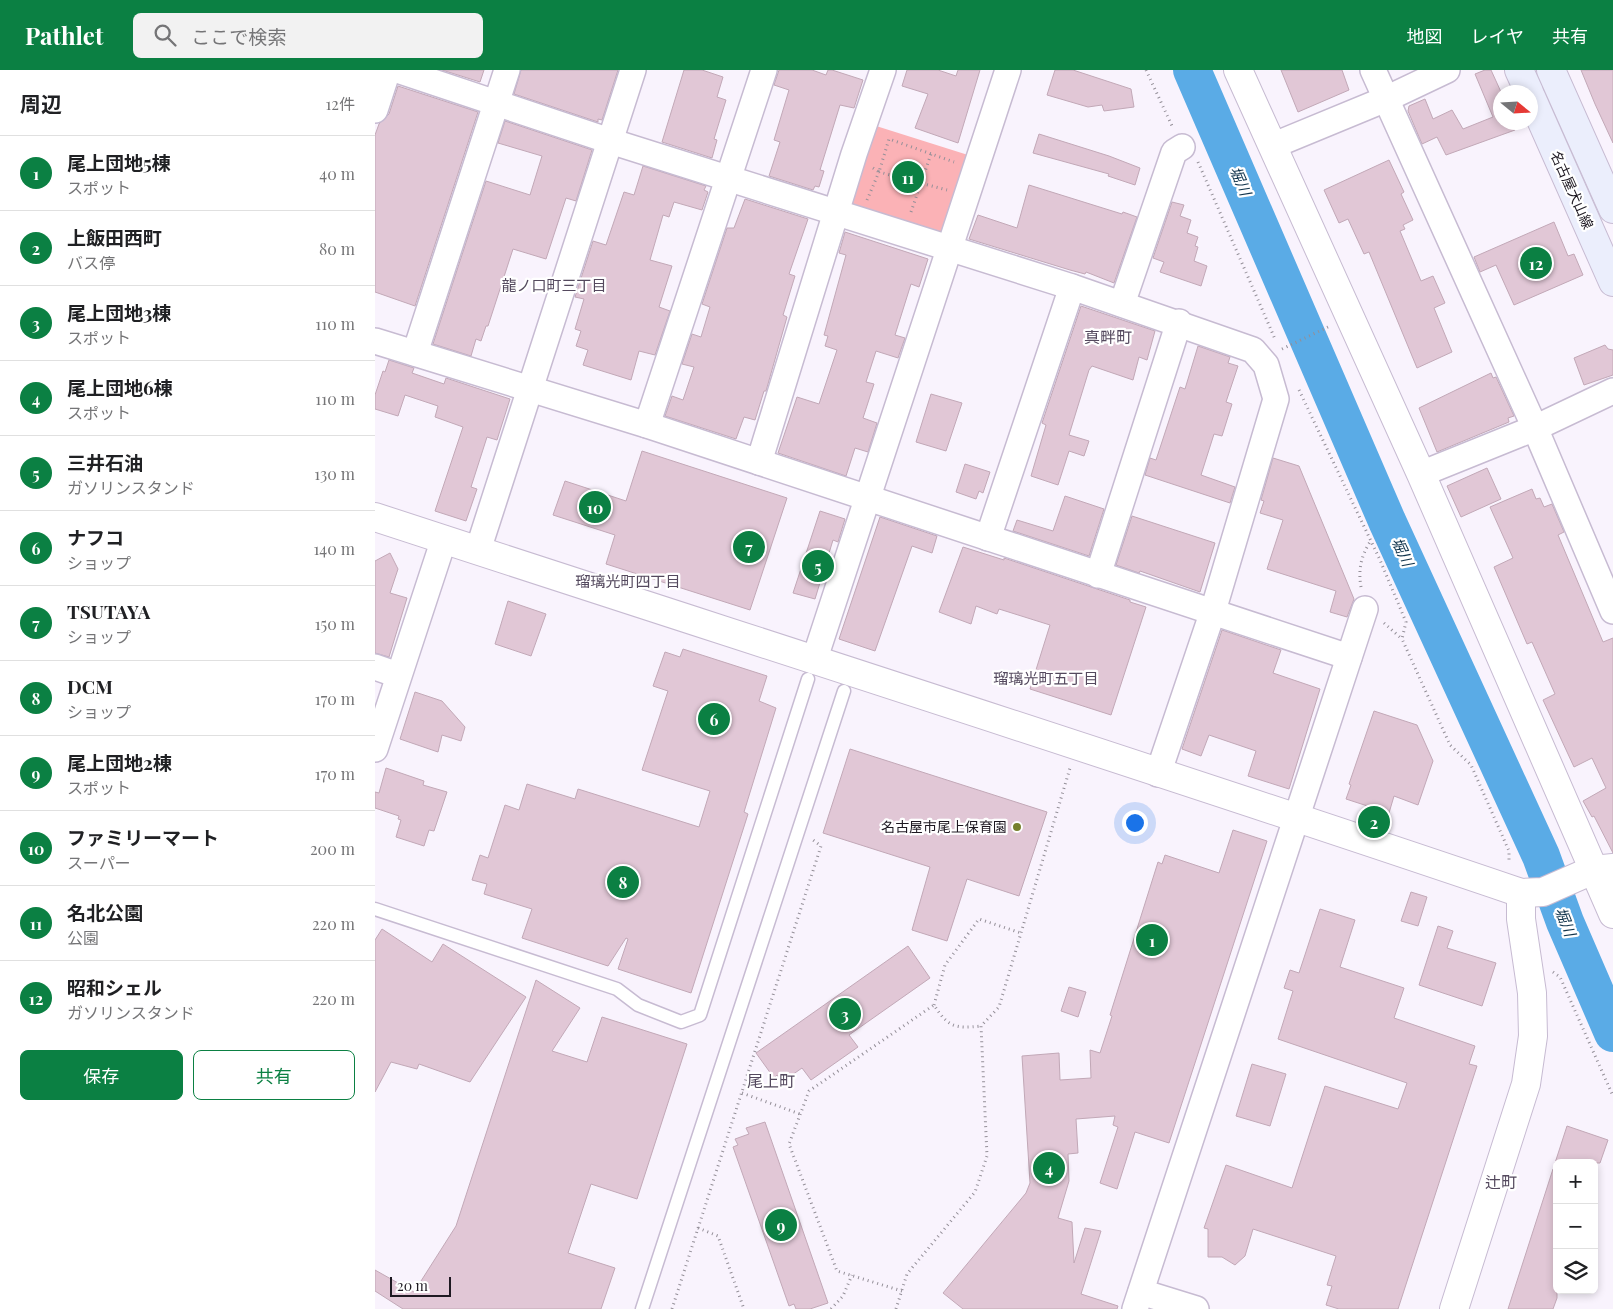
<!DOCTYPE html>
<html lang="ja">
<head>
<meta charset="utf-8">
<style>
	:root { --surface:#fff; --page:#f2f2f2; --text:#202124; --muted:#757577; --line:#e0e0e0; --accent:#0b8043 }
	body { margin:0; font-family:"Playfair Display","Noto Sans JP",serif; background:var(--page); color:var(--text) }
	.controls { position:absolute; right:15px; bottom:15px; display:grid; overflow:hidden; border-radius:8px; box-shadow:0 2px 8px #0003 }
	.controls button { width:45px; height:45px; display:grid; place-items:center; padding:0; border:0; border-bottom:1px solid var(--line); background:var(--surface); color:var(--text); font:25px sans-serif }
	.compass { position:absolute; left:1118px; top:15px; width:45px; height:45px; border-radius:50%; background:var(--surface); box-shadow:0 2px 8px #0003; rotate:108deg }
	.scale { position:absolute; left:15px; bottom:12px; width:61px; box-sizing:border-box; padding-left:5px; border:2px solid #1e1922; border-top:0; font-size:14px; line-height:18px; white-space:nowrap; color:#1e1922; -webkit-text-stroke:4px #fff; paint-order:stroke }
	.you { position:absolute; left:759px; top:752px; width:18px; height:18px; margin:-12px; border:4px solid #fff; border-radius:50%; background:#1a73e8; box-shadow:0 0 0 8px #1a73e833 }
	.badge { display:grid; place-items:center; width:32px; height:32px; border-radius:50%; background:var(--accent); color:#fff; font-size:16px; font-weight:700 }
	.pin { position:absolute; translate:-50% -50%; border:2px solid #fff; box-shadow:0 1px 5px #0006 }
	.list { margin:0; padding:0; list-style:none }
	h2 { display:flex; justify-content:space-between; align-items:center; height:65px; margin:0; padding:0 20px; font-size:21px }
	h2 small { font-size:16px; font-weight:400; color:var(--muted) }
	.list li { display:grid; grid-template-columns:32px 1fr auto; gap:15px; align-items:center; box-sizing:border-box; height:75px; padding:0 20px; border-top:1px solid var(--line) }
	.list b { display:block; font-size:19px; white-space:nowrap }
	.list p { margin:0; font-size:16px; white-space:nowrap; color:var(--muted) }
	.list em { font-size:16px; font-style:normal; color:var(--muted) }
	.actions { display:flex; gap:10px; padding:15px 20px }
	.actions a { flex:1; padding:11px 0; border:1px solid var(--accent); border-radius:8px; text-align:center; font-size:18px; color:var(--accent) }
	.actions .main { background:var(--accent); color:#fff }
	.icon { flex:none; width:28px; height:28px; fill:none; stroke:currentColor; stroke-width:2; stroke-linecap:round; stroke-linejoin:round }
	.map { position:relative; flex:none; width:1238px; height:1239px; overflow:hidden }
	header { display:flex; align-items:center; gap:30px; box-sizing:border-box; height:70px; padding:0 25px; background:var(--accent); color:#fff }
	header strong { font-size:24px }
	nav { display:flex; gap:28px; margin-inline-start:auto; font-size:18px }
	.search { width:350px; height:45px; background:var(--page); display:flex; align-items:center; gap:12px; box-sizing:border-box; padding:0 18px; border-radius:8px; color:var(--muted); font-size:19px }
	main { display:flex }
	aside { flex:1; background:var(--surface) }
	.map>svg:first-child { display:block }
</style>
</head>
<body>
<header>
<strong>Pathlet</strong>
<div class="search"><svg class="icon" aria-label="search" viewBox="0 0 24 24"><circle cx="10" cy="10" r="6"/><path d="M15 15l6 6"/></svg>ここで検索</div>
<nav><a>地図</a><a>レイヤ</a><a>共有</a></nav>
</header>
<main>
<aside>
<h2>周辺<small>12件</small></h2>
<ul class="list">
<li><span class="badge">1</span><div><b>尾上団地5棟</b><p>スポット</p></div><em>40 m</em></li>
<li><span class="badge">2</span><div><b>上飯田西町</b><p>バス停</p></div><em>80 m</em></li>
<li><span class="badge">3</span><div><b>尾上団地3棟</b><p>スポット</p></div><em>110 m</em></li>
<li><span class="badge">4</span><div><b>尾上団地6棟</b><p>スポット</p></div><em>110 m</em></li>
<li><span class="badge">5</span><div><b>三井石油</b><p>ガソリンスタンド</p></div><em>130 m</em></li>
<li><span class="badge">6</span><div><b>ナフコ</b><p>ショップ</p></div><em>140 m</em></li>
<li><span class="badge">7</span><div><b>TSUTAYA</b><p>ショップ</p></div><em>150 m</em></li>
<li><span class="badge">8</span><div><b>DCM</b><p>ショップ</p></div><em>170 m</em></li>
<li><span class="badge">9</span><div><b>尾上団地2棟</b><p>スポット</p></div><em>170 m</em></li>
<li><span class="badge">10</span><div><b>ファミリーマート</b><p>スーパー</p></div><em>200 m</em></li>
<li><span class="badge">11</span><div><b>名北公園</b><p>公園</p></div><em>220 m</em></li>
<li><span class="badge">12</span><div><b>昭和シェル</b><p>ガソリンスタンド</p></div><em>220 m</em></li>
</ul>
<div class="actions"><a class="main">保存</a><a>共有</a></div>
</aside>
<div class="map">
<svg width="1238" height="1239" viewBox="0 0 1238 1239">
	<rect width="100%" height="100%" fill="#f9f3fd"/>
	<path fill="#fbb2b6" d="M498 55 593 85 568 161 554 167 477 141 474 130Z"/>
	<g fill="none" stroke-linecap="round" stroke-linejoin="round">
		<path stroke="#5aabe6" stroke-width="38" d="M817 0 1012 451 1166 786 1190 852 1238 963"/>
	</g>
	<g fill="#e1c7d6" stroke="#c2a8b7">
		<path d="M67 0H109L105 12Z"/>
		<path d="M146 0H243L227 50 223 49V52L139 24Z"/>
		<path d="M309 0H327L348 7 342 27 351 30 339 69 342 70 337 88 287 72Z"/>
		<path d="M404 0H437L451 5 453 0H457L488 10 479 38 465 35 445 100 449 101 444 117 440 116 438 120 394 106 405 72 399 70 414 20 399 15Z"/>
		<path d="M532 0H563L581 6 583 0H605L583 73 540 58 553 24 527 16Z"/>
		<path d="M680 0H698L756 19 759 37 729 41 727 35 713 37 672 25Z"/>
		<path d="M906 0H967L974 20 923 42Z"/>
		<path d="M1110 0H1116L1126 22V52H1137L1140 60 1071 85 1062 67 1047 74 1033 41 1034 36 1050 29 1058 49 1077 40 1088 59 1118 47 1100 4Z"/>
		<path d="M1206 0H1238V73L1220 34Z"/>
		<path d="M23 16 103 42 40 236 0 222V65L4 54 14 44Z"/>
		<path d="M130 51 217 80 201 131 191 128 171 189 138 179 113 256H111L106 271 101 269 96 286 58 274 111 111 155 125 167 86 123 73Z"/>
		<path d="M664 64 734 86 765 98 760 115 733 106 734 104 658 83Z"/>
		<path d="M1014 90 1029 122 1026 124 1038 150 1028 155 1030 159 1025 161 1046 211 1058 206 1070 233 1059 238 1077 282 1042 298 994 182 989 184 973 149 964 153 949 120Z"/>
		<path d="M268 96 331 116 329 120 333 122 327 140 299 132 294 147 288 145 275 190 297 196 284 237 295 241 280 285 264 281 256 310 208 295 213 280 201 276 206 261 200 259 209 229 200 227 218 171 231 175 249 122 259 125Z"/>
		<path d="M654 115 747 144 748 142 762 147 739 213 711 202 710 204 695 200 594 169 603 145 642 158Z"/>
		<path d="M370 129 433 149 414 204 420 206 408 245 412 247 391 321H389L380 350 369 347 361 369 290 346 297 326 308 330 319 297 307 294 317 264 326 267 335 237 327 234 352 158H359Z"/>
		<path d="M797 132 809 135 805 146 816 150 812 163 823 167 820 176 823 177 819 191 832 196 826 216 785 202 789 192 778 188Z"/>
		<path d="M1179 152 1193 186 1199 184 1208 205 1139 235 1121 195 1105 202 1099 187Z"/>
		<path d="M470 162 553 189 544 217 536 214 520 265 530 268 523 288 501 281 491 312 499 314 488 348 502 353 493 382 480 378 471 406 403 383 422 327 444 334 462 280 450 276 453 266 449 265 471 185 464 183Z"/>
		<path d="M706 236 780 261 772 290 764 287 758 310 717 296 714 300 694 365 714 371 709 386 694 381 683 415 656 406 671 355 667 353Z"/>
		<path d="M1230 275 1233 279 1238 280V305L1209 315 1199 288Z"/>
		<path d="M823 276 855 287 853 293 863 296 851 332 857 334 847 366 839 364 826 405 860 417 855 433 770 405 775 388 781 390 805 317 810 319Z"/>
		<path d="M14 290 39 298 37 303 69 314 71 308 135 329 122 370 112 367 96 417 102 419 91 451 60 441 88 357 60 347 63 336 30 325 23 346 0 339V325L8 301 10 302Z"/>
		<path d="M1116 303 1118 308 1121 307 1139 346 1133 348 1134 352 1062 382 1044 338Z"/>
		<path d="M556 324 587 333 571 381 541 372Z"/>
		<path d="M267 381 412 428 375 540 231 494 240 465 178 445 190 411 251 431Z"/>
		<path d="M898 388 924 396 979 529 972 547 955 542 961 521 892 499 908 450 885 443 889 431 886 430Z"/>
		<path d="M590 394 615 402 608 423 604 421 601 429 581 422Z"/>
		<path d="M1112 398 1126 429 1086 447 1072 416Z"/>
		<path d="M1157 419 1161 429 1165 428 1169 437 1177 434 1189 462 1183 465 1228 572 1238 568V783L1219 746 1217 747 1208 731 1231 718 1217 688 1199 697 1168 630 1180 624 1157 572 1152 574 1119 497 1138 488 1115 437Z"/>
		<path d="M690 426 729 439 714 486 638 461 642 450 678 461Z"/>
		<path d="M445 441 470 449 463 472 458 470 440 529 418 523Z"/>
		<path d="M757 446 840 473 825 522 765 501 764 503 741 495Z"/>
		<path d="M505 447 562 466 557 483 537 476 500 581 464 569Z"/>
		<path d="M588 477 629 490V488L755 530V532L771 537 736 645 655 619 675 555 624 539 622 544 601 536 596 554 564 542Z"/>
		<path d="M15 483 23 499 15 523 32 528 14 587 0 583V491Z"/>
		<path d="M133 531 171 544 156 586 120 574Z"/>
		<path d="M847 560 906 580 898 603 945 619 914 719 873 706 881 681 834 665 826 686 807 679Z"/>
		<path d="M308 579 392 606 384 631 401 638 369 742 373 744 316 923 243 899 253 869 251 868 233 896 147 868 157 839 109 824 112 814 97 810 105 785 113 788 130 735 144 740 152 714 200 729 203 719 324 757 335 721 267 700 293 621 278 616 290 582 305 587Z"/>
		<path d="M40 622 67 631 90 657 86 671 67 665 63 682 25 669Z"/>
		<path d="M999 641 1042 655 1058 691 1043 735 1019 726 1014 743 971 729 976 715 974 714Z"/>
		<path d="M475 679 672 742 644 826 592 809 572 871 537 860 555 797 448 763Z"/>
		<path d="M11 698 49 711 48 715 72 722 59 761 54 760 49 776 21 767 26 750 23 749 24 746 0 738V722L4 723Z"/>
		<path d="M858 760 892 771 794 1073 760 1062 742 1119 725 1113 743 1057 738 1055 740 1046 701 1049 703 1083 693 1084 694 1111 683 1148 697 1152 699 1193 710 1158 726 1161 706 1224 743 1236 742 1239H588L568 1223 651 1123 655 1113 647 986 684 983 685 1010 716 1008 715 980 725 983 737 946 735 945 783 792 787 794 790 785 844 803Z"/>
		<path d="M1036 822 1052 827 1043 856 1026 851Z"/>
		<path d="M945 839 980 850 965 897 1029 918 1019 948 1100 976 1094 994 1102 996 1023 1239H964L951 1235 957 1216 952 1215 961 1186 878 1159 870 1186 860 1195 847 1187H833V1159L829 1158 851 1095 917 1118 950 1016 1023 1039 1032 1013 903 969 918 921 909 918 915 900 924 903Z"/>
		<path d="M1063 856 1078 861 1072 878 1121 893 1107 936 1044 915Z"/>
		<path d="M7 859 57 892 68 874 151 927 95 1012 44 994 42 999 16 992 0 1022V870Z"/>
		<path d="M533 876 555 908 474 965 483 977 436 1010 427 998 407 1012 402 1005 399 1008 381 983Z"/>
		<path d="M161 910 205 938 177 981 212 992 227 947 312 974 262 1129 216 1114 193 1183 240 1198 226 1239H28L0 1221V1200L39 1222 81 1156Z"/>
		<path d="M694 917 711 922 703 947 686 941Z"/>
		<path d="M877 994 911 1004 895 1056 861 1046Z"/>
		<path d="M390 1052 453 1233 435 1239H421L419 1234 414 1236 358 1077 363 1075 360 1069 374 1064 371 1058Z"/>
		<path d="M1192 1056 1233 1070 1225 1093H1180Z"/>
		<path d="M1178 1099 1182 1100V1228L1178 1239H1133Z"/>
	</g>
	<g fill="none" stroke-linecap="round" stroke-linejoin="round">
		<g stroke="#c7bbd2" stroke-width="15">
			<g id="service">
				<path d="M0 839 242 919 263 935 306 952 325 945 433 609"/>
				<path d="M267 1239 469 621"/>
			</g>
		</g>
		<g stroke="#c7bbd2" stroke-width="28">
			<g id="minor">
				<path d="M22 0 235 71 697 217 878 280 891 295 901 329 838 541 783 704"/>
				<path d="M998 0 1160 358 1238 541"/>
				<path d="M0 40 13 0"/>
				<path d="M897 76 1011 29 1072 0"/>
				<path d="M747 234 799 82 807 77"/>
				<path d="M0 271 272 355 974 587"/>
				<path d="M40 283 132 0"/>
				<path d="M272 355 389 0"/>
				<path d="M384 392 479 84 508 0"/>
				<path d="M1046 404 1160 358 1238 321"/>
				<path d="M613 468 697 217"/>
				<path d="M103 480 258 0"/>
				<path d="M723 505 804 252"/>
				<path d="M439 591 633 0"/>
				<path d="M0 597 23 605"/>
				<path d="M0 679 69 469"/>
				<path d="M766 1222 821 1239"/>
				<path d="M760 1239 990 539"/>
			</g>
		</g>
		<g stroke="#c7bbd2" stroke-width="30">
			<g id="tertiary">
				<path d="M863 0 1046 404 1238 844"/>
				<path d="M0 447C382 572 766 694 1146 823L1168 822 1218 800 1238 798"/>
				<path d="M1079 1239 1151 1014 1158 966 1157 923 1146 849V823"/>
			</g>
		</g>
		<g stroke="#c7bbd2" stroke-width="30">
			<g id="secondary">
				<path d="M1144 0 1154 22"/>
				<path d="M1176 0 1238 139"/>
				<path d="M1156 27 1238 212"/>
			</g>
		</g>
		<g stroke="#948f98" stroke-width="3" stroke-dasharray="1 4" stroke-linecap="butt">
			<path d="M771 0 798 58"/>
			<path d="M823 92 900 269"/>
			<path d="M498 98 504 102 514 69 579 92"/>
			<path d="M492 130 504 102 572 120"/>
			<path d="M536 142 556 84"/>
			<path d="M907 279 953 257"/>
			<path d="M924 320 1005 490 1031 552 1027 569 1075 675 1096 695 1134 781V793"/>
			<path d="M986 517C983 500 986 486 995 472"/>
			<path d="M1009 553 1027 569"/>
			<path d="M1178 902 1185 907 1238 1026"/>
			<path d="M559 935 570 895 604 849 646 863"/>
			<path d="M367 1023 425 1044"/>
			<path d="M323 1158 343 1166 369 1239"/>
			<path d="M527 1221 462 1201 414 1074 434 1021 559 935C573 957 580 959 606 956"/>
			<path d="M297 1239 446 776 438 770"/>
			<path d="M456 1239 468 1226 477 1205"/>
			<path d="M521 1239 532 1204 600 1122 612 1086 606 956 624 937 695 698"/>
		</g>
		<use href="#service" stroke="#fff" stroke-width="12"/>
		<use href="#minor" stroke="#fff" stroke-width="25"/>
		<use href="#tertiary" stroke="#fff" stroke-width="28"/>
		<use href="#secondary" stroke="#ebeefc" stroke-width="28"/>
	</g>
	<circle fill="#76802c" stroke="#fff" stroke-width="2" cx="642" cy="757" r="5"/>
	<g text-anchor="middle" stroke-width="4.5" stroke-linejoin="round" paint-order="stroke">
		<g font-size="14" fill="#1e1922" stroke="#fff">
			<text transform="translate(1197 120) rotate(66)" y="5">名古屋犬山線</text>
		</g>
		<g font-size="14" fill="#1e1922" stroke="#fff" text-anchor="end">
			<text x="632" y="762">名古屋市尾上保育園</text>
		</g>
		<g font-size="15" font-style="italic" fill="#11344c" stroke="#fff">
			<text transform="translate(865 111) rotate(67)" y="5">堀川</text>
			<text transform="translate(1027 482) rotate(65)" y="5">堀川</text>
			<text transform="translate(1190 852) rotate(68)" y="5">堀川</text>
		</g>
		<g font-size="15" fill="#54495e" stroke="#fff">
			<text x="179" y="221">龍ノ口町三丁目</text>
			<text x="253" y="517">瑠璃光町四丁目</text>
			<text x="671" y="614">瑠璃光町五丁目</text>
		</g>
		<g font-size="16" fill="#54495e" stroke="#fff">
			<text x="733" y="273">真畔町</text>
			<text x="396" y="1017">尾上町</text>
			<text x="1126" y="1118">辻町</text>
		</g>
	</g>
</svg>
<div class="controls">
<button>+</button>
<button>−</button>
<button><svg class="icon" aria-label="layers" viewBox="0 0 24 24"><path d="M12 4l9 5-9 5-9-5zM3 14l9 5 9-5"/></svg></button>
</div>
<svg class="compass" viewBox="-18 -18 36 36"><path d="M0-13l5 13h-10z" fill="#e53935"/><path d="M0 13l5-13h-10z" fill="#757577"/></svg>
<div class="scale">20 m</div>
<div class="you"></div>
<div class="pin badge" style="left:777px;top:870px">1</div>
<div class="pin badge" style="left:999px;top:752px">2</div>
<div class="pin badge" style="left:470px;top:944px">3</div>
<div class="pin badge" style="left:674px;top:1098px">4</div>
<div class="pin badge" style="left:443px;top:496px">5</div>
<div class="pin badge" style="left:339px;top:649px">6</div>
<div class="pin badge" style="left:374px;top:477px">7</div>
<div class="pin badge" style="left:248px;top:812px">8</div>
<div class="pin badge" style="left:406px;top:1155px">9</div>
<div class="pin badge" style="left:220px;top:437px">10</div>
<div class="pin badge" style="left:533px;top:107px">11</div>
<div class="pin badge" style="left:1161px;top:193px">12</div>
</div>
</main>
</body>
</html>
